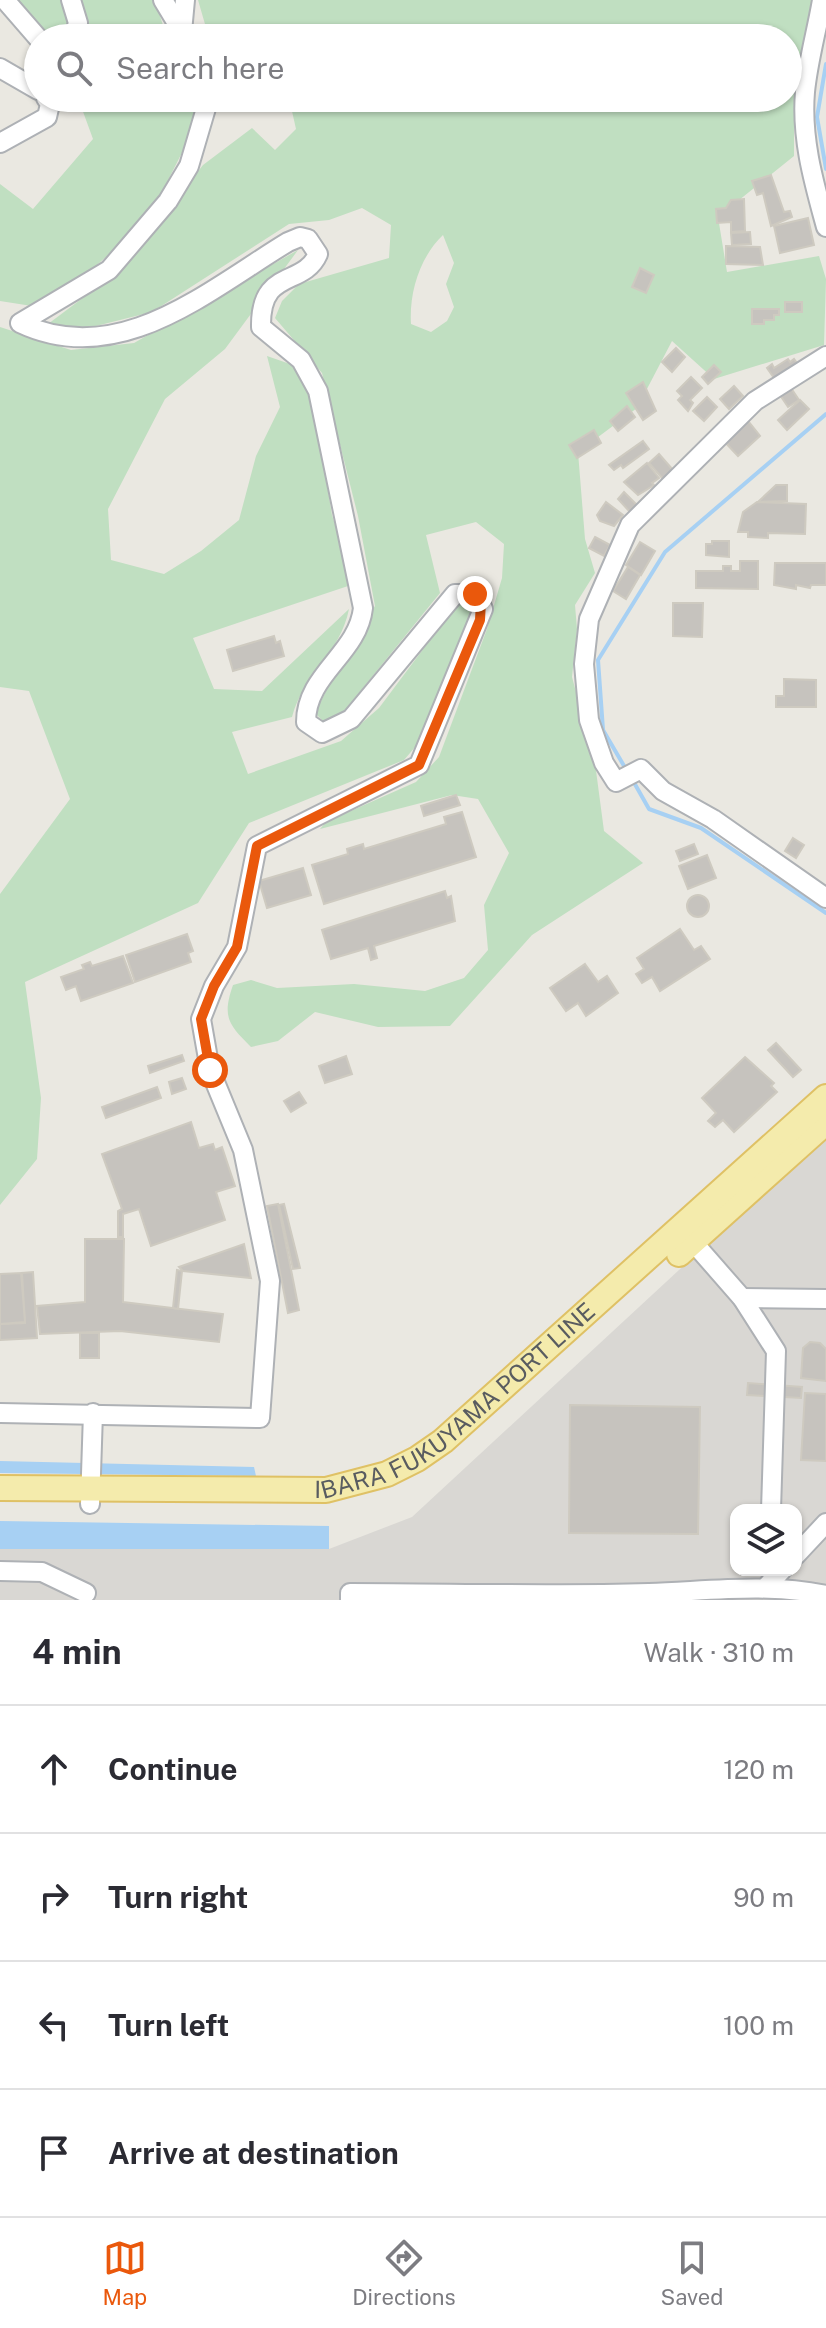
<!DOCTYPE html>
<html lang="en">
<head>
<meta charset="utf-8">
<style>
	:root { --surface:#fff; --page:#f2f2f3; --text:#2b2b33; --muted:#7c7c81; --line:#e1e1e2; --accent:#ea580c }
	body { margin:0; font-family:"Public Sans",sans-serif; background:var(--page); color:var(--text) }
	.controls { position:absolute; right:24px; bottom:24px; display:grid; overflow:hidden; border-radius:16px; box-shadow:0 2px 6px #0004 }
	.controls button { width:72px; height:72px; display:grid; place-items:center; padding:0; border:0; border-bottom:2px solid var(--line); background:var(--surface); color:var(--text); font:40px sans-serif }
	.stop { position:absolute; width:24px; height:24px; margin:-18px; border:6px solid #ea580c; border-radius:50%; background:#fff }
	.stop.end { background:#ea580c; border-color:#fff; box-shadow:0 2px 8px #0008 }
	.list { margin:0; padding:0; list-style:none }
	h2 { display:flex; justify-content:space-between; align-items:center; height:104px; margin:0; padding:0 32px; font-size:34px }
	h2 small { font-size:26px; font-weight:400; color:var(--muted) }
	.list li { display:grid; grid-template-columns:52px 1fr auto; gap:24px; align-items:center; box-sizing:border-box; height:128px; padding:0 32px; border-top:2px solid var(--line) }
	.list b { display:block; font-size:30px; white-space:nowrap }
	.list em { font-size:26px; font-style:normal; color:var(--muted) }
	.icon { flex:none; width:44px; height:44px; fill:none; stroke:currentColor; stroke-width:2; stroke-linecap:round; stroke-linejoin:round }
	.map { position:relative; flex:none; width:826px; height:1600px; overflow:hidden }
	.search { position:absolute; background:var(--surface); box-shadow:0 2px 6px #0004; left:24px; right:24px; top:24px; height:88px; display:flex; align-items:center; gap:20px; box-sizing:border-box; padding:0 28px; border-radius:44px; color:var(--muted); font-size:30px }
	.sheet { height:616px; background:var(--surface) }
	nav { display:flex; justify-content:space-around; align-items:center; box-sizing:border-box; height:112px; border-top:2px solid var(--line); background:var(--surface); font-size:22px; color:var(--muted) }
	nav a { display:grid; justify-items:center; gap:4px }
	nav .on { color:var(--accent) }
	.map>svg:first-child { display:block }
</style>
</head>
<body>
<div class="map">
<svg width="826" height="1600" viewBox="0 0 826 1600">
	<rect width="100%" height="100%" fill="#eae8e1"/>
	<path fill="#d9d7d3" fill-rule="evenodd" d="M826 1134V1600H0V1544L329 1549 412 1517ZM736 1510H796V1570H736Z"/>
	<g fill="#c0dfc1" fill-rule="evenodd">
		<path d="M15 0H66L70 30 49 35 39 30Z"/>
		<path d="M80 0H155L167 38H84Z"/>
		<path d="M198 0H816L794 89V156L718 217 727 272 819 256 826 279 824 345 714 379 672 341 637 408 578 452 585 539 595 573 575 605 577 629 572 677 595 763 604 831 643 863 532 935 450 1026 378 1027 315 1012 278 1041 251 1047C228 1024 222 1017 233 985L251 980 277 988 354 984 425 991 464 978 488 950 484 905 509 853 478 799 452 795 320 829 326 822 416 782 439 757 487 629 502 578 504 544 476 522 426 535 440 593 337 720H322L315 713 353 638 375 606 358 516 322 373 275 318 282 301 299 284 389 258 391 225 362 208 329 220 289 224 152 312 88 328 48 324 124 267 203 165 252 128 275 150 296 129 289 98H788V38H209ZM443 235 454 263 446 284 454 307 447 321 431 332 411 324C409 292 420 257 443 235Z"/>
		<path d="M78 98H199L201 115 160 196 118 246 88 273 32 306 0 301V184L33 209 93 139Z"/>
		<path d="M298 250 225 349 165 399 108 509 111 560 164 574 201 551 239 520 256 456 280 407 267 356 290 364 304 377 313 400 332 515 354 584 193 638 214 689 262 691 349 609C340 654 304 673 292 717L232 732 248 774 341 741 379 708 454 608 464 602 472 607V618L422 739 404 760 249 823 198 903 25 982 41 1098 37 1159 0 1205V894L70 799 29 691 0 687V327L71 350 134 343Z"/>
	</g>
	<g fill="#a7d0f3">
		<path d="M0 1461 254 1467 256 1476 0 1473Z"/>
		<path d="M0 1521 329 1526V1549H0Z"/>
	</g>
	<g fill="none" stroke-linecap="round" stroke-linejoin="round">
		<g stroke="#a7d0f3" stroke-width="4">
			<path d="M826 64 817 117 826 169"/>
			<path d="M627 771 603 730 598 660 665 552 826 414"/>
			<path d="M632 779 649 809 701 828 826 913"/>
		</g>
	</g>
	<g fill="#c6c3be" stroke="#cecac0" stroke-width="2">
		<path d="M771 175 784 212 790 211 792 217 771 226 763 193 757 195 752 181Z"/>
		<path d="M744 199 745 231 731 232V222L717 223 716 209 726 208 731 200Z"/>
		<path d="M808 218 814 245 780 253 774 226Z"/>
		<path d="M750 232 751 244 732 245 731 233Z"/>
		<path d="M726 246 760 247 763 265 726 264Z"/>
		<path d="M640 268 654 275 646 293 632 287Z"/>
		<rect x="785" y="302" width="17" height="10"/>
		<path d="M752 309H779V315H774V320H764V324H752Z"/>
		<path d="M676 348 685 357 672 372 662 362Z"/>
		<path d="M788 359 790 362 794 359 799 366 776 381 767 368 772 364 774 368Z"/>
		<path d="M714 365 721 372 708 384 702 377Z"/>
		<path d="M691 377 702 388 690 400 693 403 688 411 678 400 682 396 677 391Z"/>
		<path d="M643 382 656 411 643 420 626 393Z"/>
		<path d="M734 386 743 396 729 409 720 399Z"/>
		<path d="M791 388 799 400 788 407 780 395Z"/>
		<path d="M707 397 717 407 704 421 693 411Z"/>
		<path d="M800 400 809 409 787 430 778 420Z"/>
		<path d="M627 406 635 417 618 431 610 421Z"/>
		<path d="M745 417 760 436 738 456 722 439Z"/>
		<path d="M594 430 601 443 577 458 569 445Z"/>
		<path d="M643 441 649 449 623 468 621 465 614 470 609 465Z"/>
		<path d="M659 454 673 470 663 479 649 463Z"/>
		<path d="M647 463 659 478 652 483 654 485 638 495 624 482Z"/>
		<path d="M776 485H787V501L758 502Z"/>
		<path d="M624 492 637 505 630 512 618 499Z"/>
		<path d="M606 502 623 515 614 526 600 521 597 515Z"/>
		<path d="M757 502 806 504 805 534 768 533V538L748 537V532H738L743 512Z"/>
		<path d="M595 537 610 545 604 556 589 548Z"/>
		<path d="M712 541H729V557L706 555V544H712Z"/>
		<path d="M640 542 655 551 641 575 626 565Z"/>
		<path d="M740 561H758V589L696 588V571H723V566H731V571H740Z"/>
		<path d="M775 563H826V585H811L810 588 796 585V589L774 585Z"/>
		<path d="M628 567 640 575 626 599 613 591Z"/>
		<path d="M673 603H703L702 637 673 636Z"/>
		<path d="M274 636 276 643 280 641 284 656 233 671 227 650Z"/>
		<path d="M784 679 816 680V707H776V696H784Z"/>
		<path d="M456 795 460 805 424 816 421 806Z"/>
		<path d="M462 812 476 857 324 904 312 865 348 854 347 849 363 844 364 849 446 824 444 817Z"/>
		<path d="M793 838 804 845 796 858 785 851Z"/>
		<path d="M694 844 698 854 680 861 676 851Z"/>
		<path d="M707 855 716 878 688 889 679 866Z"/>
		<path d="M303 868 311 895 267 908 259 881Z"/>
		<path d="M445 891 447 898 451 896 455 921 374 946 377 958 371 960 368 948 331 959 322 930Z"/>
		<circle cx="698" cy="906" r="11"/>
		<path d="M680 929 694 950 701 946 710 959 660 991 652 977 642 983 636 974 644 969 637 958Z"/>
		<path d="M187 934 193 951 188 953 191 962 135 982 126 955Z"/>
		<path d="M123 956 133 983 81 1001 76 986 66 990 61 977 84 969 82 965 90 962 92 966Z"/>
		<path d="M585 964 598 982 607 976 618 993 586 1016 578 1003 566 1011 550 988Z"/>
		<path d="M776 1043 801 1070 793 1077 768 1050Z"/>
		<path d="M182 1055 184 1061 150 1073 148 1066Z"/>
		<path d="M346 1056 352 1074 325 1083 319 1066Z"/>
		<path d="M745 1057 774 1083 771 1086 777 1092 734 1132 723 1120 715 1127 708 1121 716 1113 702 1098Z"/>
		<path d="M182 1078 186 1089 172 1094 169 1082Z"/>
		<path d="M157 1087 161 1098 106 1118 102 1107Z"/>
		<path d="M299 1092 306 1103 291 1112 284 1101Z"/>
		<path d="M191 1122 199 1148 213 1144 215 1150 222 1147 235 1186 216 1192 225 1220 151 1246 139 1209 123 1214V1237H118V1211L122 1209 102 1154Z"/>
		<path d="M278 1204 299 1310 288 1313 267 1206Z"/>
		<path d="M284 1204 300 1268 293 1269 279 1205Z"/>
		<path d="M85 1239H124L123 1302 223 1314 219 1342 120 1331 40 1334 37 1306 85 1302Z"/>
		<path d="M244 1244 251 1278 183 1271 179 1267Z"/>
		<path d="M177 1270 182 1271 178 1309 173 1308Z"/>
		<path d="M33 1272 37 1338 0 1340V1324L25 1323 22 1273Z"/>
		<path d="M21 1273 25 1322 0 1324V1274Z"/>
		<rect x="80" y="1333" width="19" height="25"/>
		<path d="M810 1342 820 1343 826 1349V1381L801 1378 803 1348Z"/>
		<path d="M748 1383 802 1387 801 1398 747 1395Z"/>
		<path d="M805 1393 826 1394V1461L801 1460Z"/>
		<path d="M570 1405 700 1407 698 1534 569 1533Z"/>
	</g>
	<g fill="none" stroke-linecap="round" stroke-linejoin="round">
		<g stroke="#aeb1b5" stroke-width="22">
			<g id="minor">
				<path d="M5 0 38 38"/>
				<path d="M71 0 78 23 73 38"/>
				<path d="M163 0 186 38"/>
				<path d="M822 0C817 30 808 61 805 92 801 139 814 183 826 227"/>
				<path d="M182 32 185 0"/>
				<path d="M0 68 38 90"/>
				<path d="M0 143 47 117 50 104 46 98"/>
				<path d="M826 356 755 401 630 525 589 619 584 664 589 720 604 763 616 782 641 769 663 791 713 819 826 898"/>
				<path d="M686 1234 742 1298 776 1351 771 1510"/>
				<path d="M742 1298 826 1299"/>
				<path d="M0 1413 260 1418 270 1281 243 1150 210 1070 201 1019 214 986 237 947 257 846 419 765 483 609 475 594H455L351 719 322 733 306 722C306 674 358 654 363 608L318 391 301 360 261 327C260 267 303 288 318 254L308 239 300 237 288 242C207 291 119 370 20 323L109 270 168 201 189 166 209 98"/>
				<path d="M90 1504 93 1413"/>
				<path d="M796 1555 826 1523"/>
				<path d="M0 1571 42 1572 86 1593"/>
				<path d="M765 1588 782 1570"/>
				<path d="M350 1600V1593C450 1593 550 1596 649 1593 709 1591 767 1583 826 1595"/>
			</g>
		</g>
		<g stroke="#dfc165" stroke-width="28">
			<g id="major">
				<path d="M679 1254 826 1122"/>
				<path id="s1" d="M0 1488 326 1490 387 1474 417 1459 443 1441 826 1097"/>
			</g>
		</g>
		<use href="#minor" stroke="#fff" stroke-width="18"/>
		<use href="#major" stroke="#f4ebac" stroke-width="24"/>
	</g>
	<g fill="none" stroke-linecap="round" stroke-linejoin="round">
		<path stroke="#ea580c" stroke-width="10" d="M210 1070 201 1019 214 986 237 947 257 846 419 765 480 620 481 601 475 594"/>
	</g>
	<g text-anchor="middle" stroke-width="6" stroke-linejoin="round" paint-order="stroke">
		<g font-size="24" fill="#595c60" stroke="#fff">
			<text dy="8" stroke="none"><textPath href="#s1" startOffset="484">IBARA FUKUYAMA PORT LINE</textPath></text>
		</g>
	</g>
</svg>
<div class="controls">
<button><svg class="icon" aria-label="layers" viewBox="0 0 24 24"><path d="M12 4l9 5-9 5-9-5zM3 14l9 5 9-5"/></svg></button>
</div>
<div class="stop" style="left:210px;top:1070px"></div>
<div class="stop end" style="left:475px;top:594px"></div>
<div class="search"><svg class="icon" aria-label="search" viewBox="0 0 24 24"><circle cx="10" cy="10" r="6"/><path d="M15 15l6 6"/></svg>Search here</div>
</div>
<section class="sheet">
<h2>4 min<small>Walk · 310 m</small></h2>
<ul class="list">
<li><svg class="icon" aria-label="ahead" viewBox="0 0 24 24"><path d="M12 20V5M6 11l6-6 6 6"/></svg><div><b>Continue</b></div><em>120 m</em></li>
<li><svg class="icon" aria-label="right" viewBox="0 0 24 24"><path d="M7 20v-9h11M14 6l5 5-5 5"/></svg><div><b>Turn right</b></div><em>90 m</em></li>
<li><svg class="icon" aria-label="left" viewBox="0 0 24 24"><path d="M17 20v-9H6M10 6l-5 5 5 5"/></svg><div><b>Turn left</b></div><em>100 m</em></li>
<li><svg class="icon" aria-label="arrive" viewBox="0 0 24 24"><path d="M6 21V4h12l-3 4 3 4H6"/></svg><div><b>Arrive at destination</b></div></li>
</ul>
</section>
<nav>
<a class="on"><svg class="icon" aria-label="map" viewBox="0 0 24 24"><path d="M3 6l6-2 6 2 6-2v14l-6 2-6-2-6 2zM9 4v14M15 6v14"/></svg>Map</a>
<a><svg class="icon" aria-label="directions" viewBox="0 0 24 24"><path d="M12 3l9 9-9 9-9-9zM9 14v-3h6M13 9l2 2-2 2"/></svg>Directions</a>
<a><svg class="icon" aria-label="saved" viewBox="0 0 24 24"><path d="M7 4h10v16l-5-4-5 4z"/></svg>Saved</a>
</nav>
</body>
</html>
